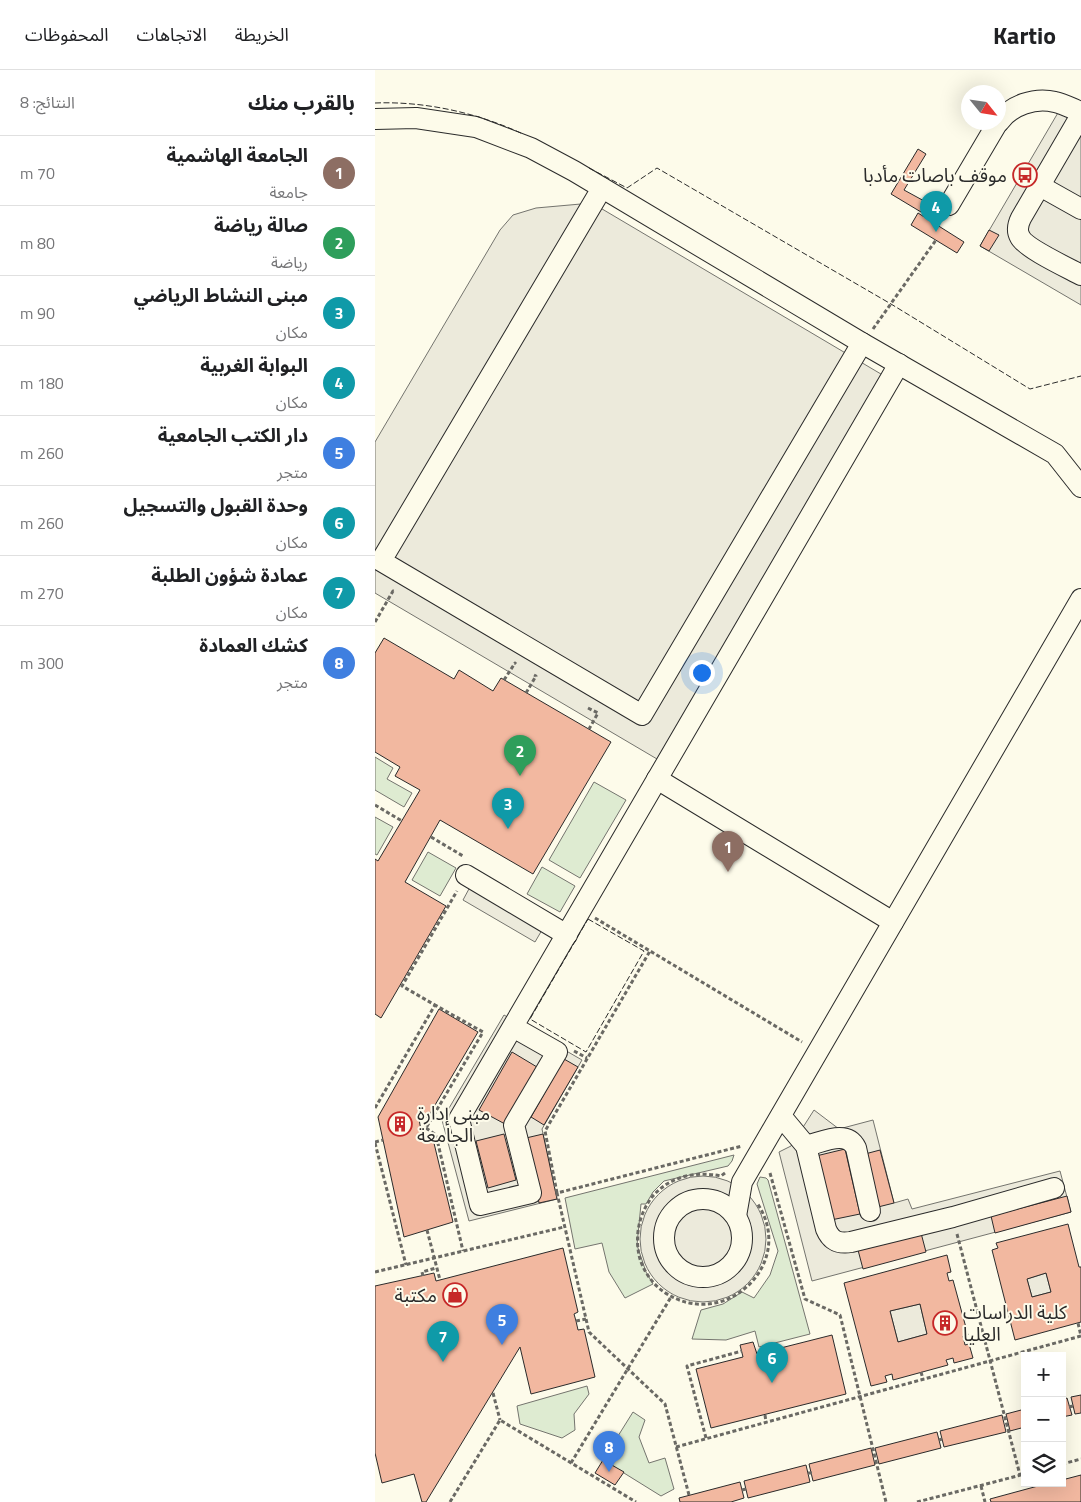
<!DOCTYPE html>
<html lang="ar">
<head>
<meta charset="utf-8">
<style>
	:root { --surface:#fff; --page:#f6f6f6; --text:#202124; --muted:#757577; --line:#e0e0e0; --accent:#c62828 }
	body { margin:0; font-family:"Titillium Web","Noto Sans Arabic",sans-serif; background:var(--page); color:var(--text); direction:rtl }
	.controls { position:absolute; right:15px; bottom:15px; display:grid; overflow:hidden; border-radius:0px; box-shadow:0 5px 20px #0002 }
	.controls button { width:45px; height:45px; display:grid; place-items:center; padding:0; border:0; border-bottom:1px solid var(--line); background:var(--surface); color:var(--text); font:25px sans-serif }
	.compass { position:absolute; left:586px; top:15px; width:45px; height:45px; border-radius:50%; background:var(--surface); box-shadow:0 5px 20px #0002; rotate:120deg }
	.you { position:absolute; left:326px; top:602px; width:18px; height:18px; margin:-12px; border:4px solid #fff; border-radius:50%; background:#1a73e8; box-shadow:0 0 0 8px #1a73e833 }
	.badge { display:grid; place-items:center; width:32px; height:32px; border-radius:50%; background:var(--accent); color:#fff; font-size:16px; font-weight:700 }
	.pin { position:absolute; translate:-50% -41px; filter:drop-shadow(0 1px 2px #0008) }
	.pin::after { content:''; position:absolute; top:26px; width:18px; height:15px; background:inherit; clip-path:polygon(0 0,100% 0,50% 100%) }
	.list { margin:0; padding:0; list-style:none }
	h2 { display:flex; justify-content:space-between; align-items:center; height:65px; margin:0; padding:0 20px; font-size:21px }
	h2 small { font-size:16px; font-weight:400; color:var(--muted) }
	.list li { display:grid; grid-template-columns:32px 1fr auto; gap:15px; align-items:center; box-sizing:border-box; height:70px; padding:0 20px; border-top:1px solid var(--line) }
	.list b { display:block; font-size:19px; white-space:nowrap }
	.list p { margin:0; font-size:16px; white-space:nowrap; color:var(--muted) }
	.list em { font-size:16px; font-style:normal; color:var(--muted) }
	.icon { flex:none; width:28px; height:28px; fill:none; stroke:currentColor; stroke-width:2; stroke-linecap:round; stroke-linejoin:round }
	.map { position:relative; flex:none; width:706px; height:1432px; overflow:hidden; direction:ltr }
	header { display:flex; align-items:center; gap:30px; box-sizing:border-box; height:70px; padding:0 25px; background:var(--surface); border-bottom:1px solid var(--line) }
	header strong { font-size:24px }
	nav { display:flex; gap:28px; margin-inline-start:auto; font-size:18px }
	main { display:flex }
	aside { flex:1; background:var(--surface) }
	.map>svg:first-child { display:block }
</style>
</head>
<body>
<header>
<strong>Kartio</strong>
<nav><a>الخريطة</a><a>الاتجاهات</a><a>المحفوظات</a></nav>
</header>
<main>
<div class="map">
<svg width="706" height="1432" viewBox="0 0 706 1432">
	<rect width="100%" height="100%" fill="#fdfbea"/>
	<g fill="#deebd1" stroke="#74746e">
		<path d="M0 687 18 698 12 709 37 723 29 737 0 720Z"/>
		<path d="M219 712 251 730 205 808 174 790Z"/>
		<path d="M0 747 18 757 2 785 0 784Z"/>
		<path d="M53 782 81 798 65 826 37 810Z"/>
		<path d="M167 797 200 816 185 842 152 824Z"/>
		<path d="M359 1085 357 1091 353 1096 289 1111 278 1122 271 1134H266L262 1175 271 1202 278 1214 250 1228 234 1202 227 1173 200 1179 190 1128Z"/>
		<path d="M385 1107 391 1108 393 1110 435 1264 384 1277 380 1261 351 1270 317 1269 326 1240 348 1234 367 1222 379 1228 395 1205 403 1181 382 1114Z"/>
		<path d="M212 1316 214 1324 199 1344 200 1360 187 1368 145 1354 142 1336Z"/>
		<path d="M258 1342 270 1350 264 1367 274 1393 290 1388 299 1419 286 1426 228 1390Z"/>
	</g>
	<g fill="#eceadb" stroke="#74746e">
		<path d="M684 41 706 50V235L605 176Z"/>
		<path d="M217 133 511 307 282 689 0 523V372L125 160 138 145 161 138Z"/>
		<path d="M95 817 167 860 160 872 88 830Z"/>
		<path d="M129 945 207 990 167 1059 182 1129 94 1151 67 1050Z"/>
		<path d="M439 1040 464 1059 498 1050 519 1133 533 1129 537 1139 685 1101 696 1142 437 1211 404 1082 416 1076Z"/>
		<circle cx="328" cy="1169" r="63"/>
		<path d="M671 1203 676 1222 657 1227 652 1209Z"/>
		<path d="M545 1234 552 1264 523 1272 515 1241Z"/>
	</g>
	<g fill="#f2b8a0" stroke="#2b2b2b" fill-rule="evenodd">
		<path d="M543 79 551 84 529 120 551 132 546 142 516 124Z"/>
		<path d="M543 143 589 172 582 183 536 155Z"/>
		<path d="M614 160 624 165 614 181 605 176Z"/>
		<path d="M9 568 79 609 84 600 118 621 126 608 236 672 158 804 65 750 30 812 71 836 6 948 0 944V789L3 791 45 720 20 706 25 697 0 682V583Z"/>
		<path d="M64 939 103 962 53 1047 44 1049 48 1072 58 1069 78 1152 29 1167 3 1047Z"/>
		<path d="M137 982 162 997 130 1054 104 1040Z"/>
		<path d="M189 989 203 997 169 1055 156 1047Z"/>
		<path d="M129 1064 141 1110 113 1118 101 1071Z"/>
		<path d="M168 1064 182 1129 164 1133 151 1068Z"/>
		<path d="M470 1079 485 1144 456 1150 441 1086Z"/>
		<path d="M505 1080 519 1133 503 1137 490 1084Z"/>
		<path d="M692 1126 696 1142 620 1163 616 1146Z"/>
		<path d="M693 1154 704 1197H706V1252L640 1270 617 1180 623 1178 621 1173ZM671 1203 676 1222 657 1227 652 1209Z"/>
		<path d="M546 1163 551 1182 488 1199 483 1180Z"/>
		<path d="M188 1178 203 1242 199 1244 201 1251 203 1260 209 1259 220 1307 156 1324 145 1277 51 1432H47L39 1404 7 1413 0 1383V1216L59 1203 61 1211Z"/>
		<path d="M572 1185 576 1202 572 1203 574 1211 578 1210 593 1265 588 1266 590 1275 594 1274 598 1288 579 1293 578 1288 571 1290 573 1295 518 1310 517 1304 510 1306 512 1312 496 1316 469 1213ZM545 1234 552 1264 523 1272 515 1241Z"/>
		<path d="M457 1265 471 1324 336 1358 321 1299 368 1287 365 1275 378 1272 382 1284Z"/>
		<path d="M706 1325V1343L700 1344 696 1327Z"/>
		<path d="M692 1328 697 1345 687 1347V1330Z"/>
		<path d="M650 1339V1357L635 1361 631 1344Z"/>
		<path d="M627 1345 631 1362 569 1377 565 1361Z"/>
		<path d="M562 1362 566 1378 504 1394 500 1378Z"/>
		<path d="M496 1378 500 1395 438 1411 434 1394Z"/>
		<path d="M228 1390 249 1402 240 1415 220 1403Z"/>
		<path d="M431 1395 435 1412 373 1428 369 1411Z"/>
		<path d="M706 1405V1432H616L615 1429 674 1413H687V1410Z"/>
		<path d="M365 1412 369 1428 356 1432H305L304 1428Z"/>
	</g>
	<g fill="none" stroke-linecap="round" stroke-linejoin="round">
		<g stroke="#2b2b2b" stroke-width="22">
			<g id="minor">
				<path d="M706 45 646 148C643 154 641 160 645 167 650 178 693 198 706 205"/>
				<path d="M0 49 41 48 101 57 156 78 199 101 487 273 680 384 706 417"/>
				<path d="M624 52C636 35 660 27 680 32 689 34 698 39 706 42"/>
				<path d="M665 116 706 139"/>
				<path d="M227 118 6 491 267 645 487 273"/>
				<path d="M574 135 623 52"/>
				<path d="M282 709 518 852"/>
				<path d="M91 805 192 865"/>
				<path d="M138 957 182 982 139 1055 156 1123 105 1135 84 1049 524 294"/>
				<path d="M406 1046 431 1076 451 1159C456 1171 463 1174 476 1172L578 1147 679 1118"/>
				<path d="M431 1076C448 1072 472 1059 481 1078L495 1141"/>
				<circle cx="328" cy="1168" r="39"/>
				<path d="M361 1146 367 1112 706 529"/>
			</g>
		</g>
		<g stroke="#6a6964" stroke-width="3" stroke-dasharray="4 2.5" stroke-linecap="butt">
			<path d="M498 259 561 170"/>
			<path d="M0 552 18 521 21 522"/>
			<path d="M129 610 140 593 141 594"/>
			<path d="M151 623 161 606 159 605"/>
			<path d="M213 638 223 643 214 659"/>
			<path d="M0 735 27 751"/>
			<path d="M56 767 88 786"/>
			<path d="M220 848 427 972"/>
			<path d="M199 981 212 988"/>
			<path d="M0 1038 60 935 27 916 82 821"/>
			<path d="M51 1058 61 1065 88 1181"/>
			<path d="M46 1059 51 1058 108 962 60 935"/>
			<path d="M0 1072 8 1070"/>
			<path d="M0 1073 31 1195"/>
			<path d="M350 1103 346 1106C320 1101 295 1106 277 1127 264 1144 260 1165 264 1185 267 1199 277 1214 289 1222 349 1263 423 1193 382 1133"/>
			<path d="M395 1103 430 1229 465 1245 511 1432"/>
			<path d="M182 1123 170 1061 275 881"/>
			<path d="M52 1160 65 1210"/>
			<path d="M582 1164 645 1405"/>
			<path d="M0 1202 189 1157"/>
			<path d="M48 1206 47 1202 61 1198"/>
			<path d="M201 1251 211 1249"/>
			<path d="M546 1302 548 1309"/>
			<path d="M118 1323 125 1350"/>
			<path d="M694 1337 698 1336"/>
			<path d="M390 1345 391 1352"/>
			<path d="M331 1368 312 1296 367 1281"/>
			<path d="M564 1370 567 1369"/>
			<path d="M301 1377 706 1266 703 1253"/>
			<path d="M196 1393 296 1227"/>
			<path d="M687 1394 706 1389"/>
			<path d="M433 1403H437"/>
			<path d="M606 1416 610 1432"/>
			<path d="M367 1420 371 1419"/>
			<path d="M314 1425 290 1334 214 1262 182 1123 367 1076"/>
			<path d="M75 1432 125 1350 261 1432"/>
			<path d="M542 1432 650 1404"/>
		</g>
		<use href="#minor" stroke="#fdfbea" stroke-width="20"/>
		<g stroke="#2b2b2b" stroke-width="1" stroke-dasharray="6 2.5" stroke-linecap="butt">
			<path d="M0 33C50 31 103 43 148 64"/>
			<path d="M214 98 252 118 282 98 516 234 655 319 706 306"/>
			<path d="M213 849 269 881 211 982 155 949Z"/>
		</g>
	</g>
	<defs>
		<g id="bus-ring" transform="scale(1.25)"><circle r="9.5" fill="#fdfbea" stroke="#c62828" stroke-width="1.5"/><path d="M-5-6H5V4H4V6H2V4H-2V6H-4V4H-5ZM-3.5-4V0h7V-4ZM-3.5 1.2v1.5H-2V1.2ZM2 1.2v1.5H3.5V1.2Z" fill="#c62828"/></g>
		<g id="building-ring" transform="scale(1.25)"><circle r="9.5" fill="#fdfbea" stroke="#c62828" stroke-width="1.5"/><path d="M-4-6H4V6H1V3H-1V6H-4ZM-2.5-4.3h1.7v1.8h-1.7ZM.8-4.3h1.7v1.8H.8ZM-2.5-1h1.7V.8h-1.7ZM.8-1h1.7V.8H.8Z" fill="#c62828"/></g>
		<g id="shop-ring" transform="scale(1.25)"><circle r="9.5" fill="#fdfbea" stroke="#c62828" stroke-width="1.5"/><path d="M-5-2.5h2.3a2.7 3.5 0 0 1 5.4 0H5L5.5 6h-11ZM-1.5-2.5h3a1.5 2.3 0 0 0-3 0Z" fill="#c62828"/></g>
	</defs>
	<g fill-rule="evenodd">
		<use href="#bus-ring" x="650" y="105"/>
		<use href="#building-ring" x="25" y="1054"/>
		<use href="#shop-ring" x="80" y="1225"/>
		<use href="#building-ring" x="570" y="1253"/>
	</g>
	<g text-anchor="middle" stroke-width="4" stroke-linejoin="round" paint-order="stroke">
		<g font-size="19" fill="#2b2b2b" stroke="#fdfbea" text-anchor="end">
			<text x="632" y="112">موقف باصات مأدبا</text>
			<text x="42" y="1050" text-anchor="start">مبنى إدارة<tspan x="42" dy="22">الجامعة</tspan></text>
			<text x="62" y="1232">مكتبة</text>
			<text x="588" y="1249" text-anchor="start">كلية الدراسات<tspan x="588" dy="22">العليا</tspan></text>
		</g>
	</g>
</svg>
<div class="controls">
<button>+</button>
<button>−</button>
<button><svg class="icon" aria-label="layers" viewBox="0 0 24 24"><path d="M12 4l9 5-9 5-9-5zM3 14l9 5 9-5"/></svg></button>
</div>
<svg class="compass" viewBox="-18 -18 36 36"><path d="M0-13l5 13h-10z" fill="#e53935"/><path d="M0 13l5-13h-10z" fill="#757577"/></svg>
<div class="you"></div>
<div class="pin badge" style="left:353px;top:802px;background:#8d6e63">1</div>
<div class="pin badge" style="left:145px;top:706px;background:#2e9e5b">2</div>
<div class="pin badge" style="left:133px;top:759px;background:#0f9aa8">3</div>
<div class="pin badge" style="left:561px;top:162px;background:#0f9aa8">4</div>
<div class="pin badge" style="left:127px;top:1275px;background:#3f7fe0">5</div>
<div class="pin badge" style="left:397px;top:1313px;background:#0f9aa8">6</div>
<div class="pin badge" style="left:68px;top:1292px;background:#0f9aa8">7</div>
<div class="pin badge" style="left:234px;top:1402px;background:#3f7fe0">8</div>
</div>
<aside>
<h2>بالقرب منك<small>النتائج: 8</small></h2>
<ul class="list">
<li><span class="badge" style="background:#8d6e63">1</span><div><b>الجامعة الهاشمية</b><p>جامعة</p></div><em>70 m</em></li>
<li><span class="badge" style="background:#2e9e5b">2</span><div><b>صالة رياضة</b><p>رياضة</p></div><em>80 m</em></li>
<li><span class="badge" style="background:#0f9aa8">3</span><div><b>مبنى النشاط الرياضي</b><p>مكان</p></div><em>90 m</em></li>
<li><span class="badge" style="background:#0f9aa8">4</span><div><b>البوابة الغربية</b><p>مكان</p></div><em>180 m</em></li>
<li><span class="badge" style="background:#3f7fe0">5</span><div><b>دار الكتب الجامعية</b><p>متجر</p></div><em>260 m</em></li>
<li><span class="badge" style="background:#0f9aa8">6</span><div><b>وحدة القبول والتسجيل</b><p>مكان</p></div><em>260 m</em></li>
<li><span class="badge" style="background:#0f9aa8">7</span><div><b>عمادة شؤون الطلبة</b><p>مكان</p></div><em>270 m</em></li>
<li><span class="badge" style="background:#3f7fe0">8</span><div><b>كشك العمادة</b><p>متجر</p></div><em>300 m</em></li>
</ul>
</aside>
</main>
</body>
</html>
